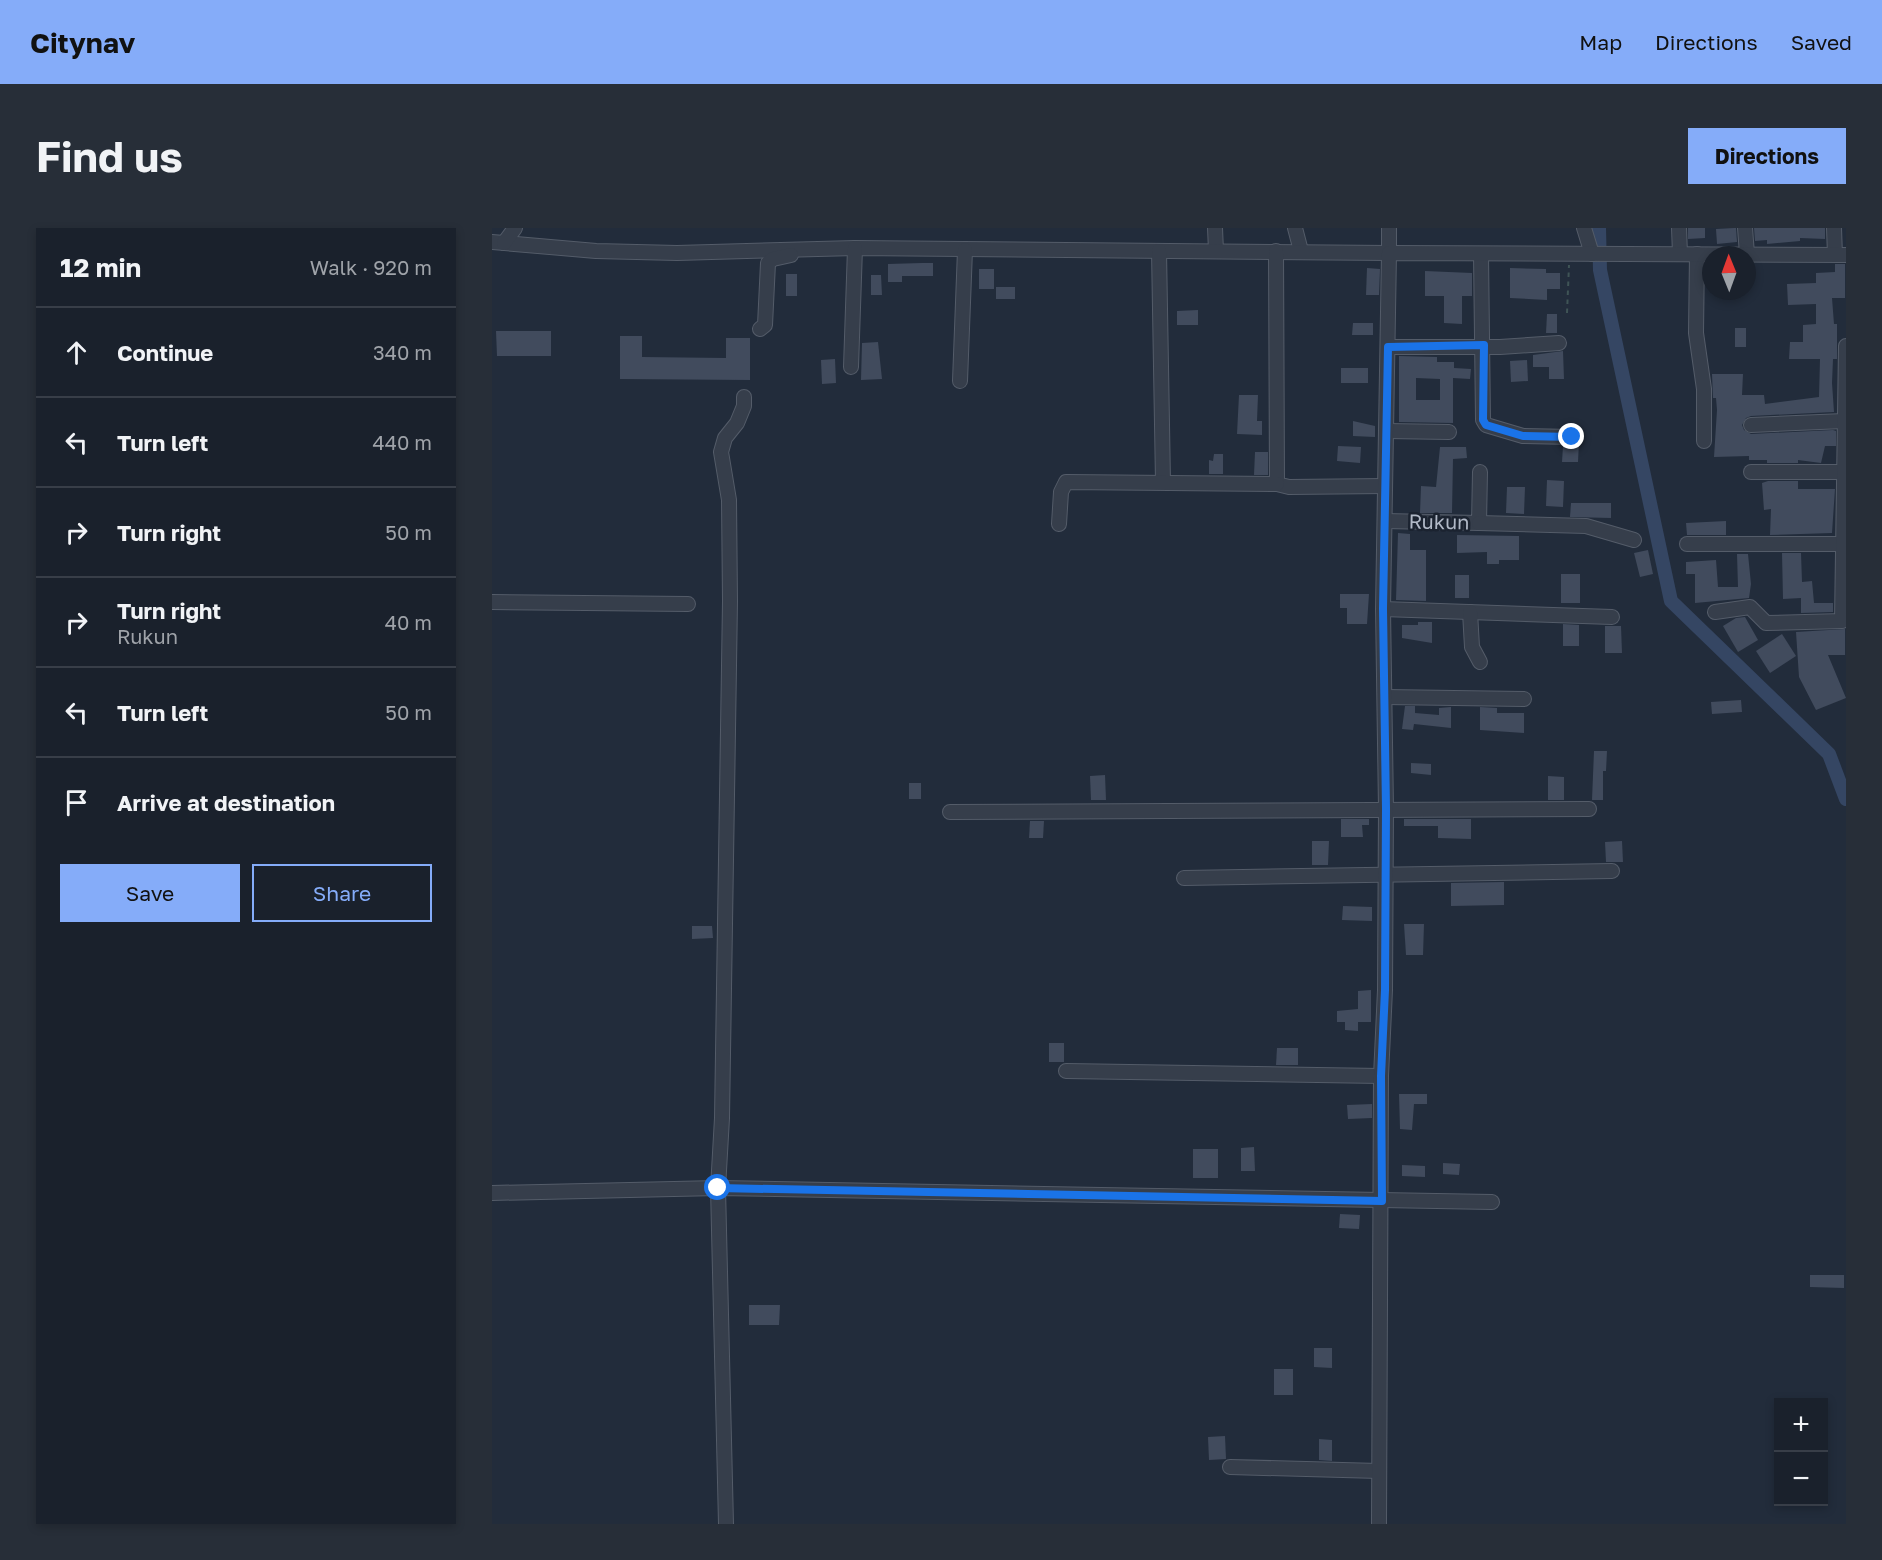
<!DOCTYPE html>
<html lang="en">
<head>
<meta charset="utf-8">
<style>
	:root { --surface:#1a212c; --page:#272e38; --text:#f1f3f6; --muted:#9fa3a9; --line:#383e48; --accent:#85acf9 }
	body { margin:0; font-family:"Golos Text",sans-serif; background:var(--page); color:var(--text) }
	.controls { position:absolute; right:18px; bottom:18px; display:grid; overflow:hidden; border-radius:0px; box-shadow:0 3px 9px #0003 }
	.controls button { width:54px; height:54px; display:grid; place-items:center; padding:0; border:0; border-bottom:2px solid var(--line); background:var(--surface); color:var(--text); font:30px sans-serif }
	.compass { position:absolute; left:1210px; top:18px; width:54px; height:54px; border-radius:50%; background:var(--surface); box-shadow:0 3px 9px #0003; rotate:359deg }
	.stop { position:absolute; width:18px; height:18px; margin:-14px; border:4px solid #1a73e8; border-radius:50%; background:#fff }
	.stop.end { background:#1a73e8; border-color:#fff; box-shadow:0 2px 6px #0008 }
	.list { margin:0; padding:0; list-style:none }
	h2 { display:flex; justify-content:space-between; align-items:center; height:78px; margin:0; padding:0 24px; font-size:26px }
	h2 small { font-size:20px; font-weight:400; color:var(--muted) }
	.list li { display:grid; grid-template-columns:39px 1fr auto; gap:18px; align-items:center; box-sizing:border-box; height:90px; padding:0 24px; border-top:2px solid var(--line) }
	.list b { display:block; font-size:22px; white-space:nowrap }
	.list p { margin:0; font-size:20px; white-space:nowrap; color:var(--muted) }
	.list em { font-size:20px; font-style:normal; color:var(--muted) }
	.actions { display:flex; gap:12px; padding:18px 24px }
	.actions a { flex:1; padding:14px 0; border:2px solid var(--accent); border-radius:0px; text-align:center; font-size:21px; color:var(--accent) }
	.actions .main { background:var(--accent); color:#111 }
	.icon { flex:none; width:33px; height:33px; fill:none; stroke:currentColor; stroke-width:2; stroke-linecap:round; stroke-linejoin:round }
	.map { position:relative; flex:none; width:1354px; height:1296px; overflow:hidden; border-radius:0px }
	header { display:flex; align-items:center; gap:36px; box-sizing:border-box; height:84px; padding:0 30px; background:var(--accent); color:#111 }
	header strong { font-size:28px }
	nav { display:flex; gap:33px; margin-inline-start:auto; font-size:21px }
	.intro { display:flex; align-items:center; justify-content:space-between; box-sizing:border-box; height:144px; padding:0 36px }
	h1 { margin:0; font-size:42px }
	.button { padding:15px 27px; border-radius:0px; background:var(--accent); color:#111; font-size:21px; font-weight:700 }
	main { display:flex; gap:36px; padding:0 36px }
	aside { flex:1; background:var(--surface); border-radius:0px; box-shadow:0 3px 9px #0003 }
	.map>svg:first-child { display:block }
</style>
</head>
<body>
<header>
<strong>Citynav</strong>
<nav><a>Map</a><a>Directions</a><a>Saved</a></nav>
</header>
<div class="intro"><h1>Find us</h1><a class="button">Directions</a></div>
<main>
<aside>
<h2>12 min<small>Walk · 920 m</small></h2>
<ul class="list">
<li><svg class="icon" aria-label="ahead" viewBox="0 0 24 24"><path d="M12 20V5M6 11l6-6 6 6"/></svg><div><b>Continue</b></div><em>340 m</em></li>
<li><svg class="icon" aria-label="left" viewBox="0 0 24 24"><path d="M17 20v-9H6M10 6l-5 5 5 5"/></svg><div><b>Turn left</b></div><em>440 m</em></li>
<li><svg class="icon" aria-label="right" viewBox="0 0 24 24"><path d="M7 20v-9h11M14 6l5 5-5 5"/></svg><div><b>Turn right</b></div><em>50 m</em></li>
<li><svg class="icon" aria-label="right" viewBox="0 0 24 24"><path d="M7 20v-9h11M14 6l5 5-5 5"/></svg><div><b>Turn right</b><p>Rukun</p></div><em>40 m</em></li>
<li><svg class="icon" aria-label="left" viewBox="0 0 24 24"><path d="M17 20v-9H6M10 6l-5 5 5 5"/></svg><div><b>Turn left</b></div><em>50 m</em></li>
<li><svg class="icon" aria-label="arrive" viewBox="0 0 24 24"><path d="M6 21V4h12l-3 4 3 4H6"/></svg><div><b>Arrive at destination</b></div></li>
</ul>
<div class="actions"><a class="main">Save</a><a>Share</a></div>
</aside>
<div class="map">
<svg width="1354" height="1296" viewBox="0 0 1354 1296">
	<rect width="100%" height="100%" fill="#222c3b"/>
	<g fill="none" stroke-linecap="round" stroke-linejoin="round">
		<path stroke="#354663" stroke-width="14" d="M1107 0 1108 42 1179 373 1337 526 1354 571"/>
	</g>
	<g fill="#414b5d" fill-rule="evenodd">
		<path d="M1196 0H1213V10L1196 11Z"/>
		<path d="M1242 0H1244L1245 14 1225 16 1224 1Z"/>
		<path d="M1262 0H1333V11L1308 10V13L1275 16V12L1263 13Z"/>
		<path d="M430 35H441V48H410V54H396V36Z"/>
		<path d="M1343 36H1353V70H1340L1342 96H1345V131H1341L1340 155 1342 184 1259 188 1254 190 1250 197 1252 202 1259 206 1341 202 1344 203V218H1333L1329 235 1306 232V235H1275V232H1257V228L1222 229 1225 182 1224 170H1221L1220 146H1251L1250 167H1272L1273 176 1327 169 1328 131H1297L1298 114H1311V97L1324 96V76L1296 77 1295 56 1324 55V45L1343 44Z"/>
		<path d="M875 40 888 41 887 67H874Z"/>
		<path d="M1018 40 1054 41V45H1068V61H1055V72L1018 70Z"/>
		<rect x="487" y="41" width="15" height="20"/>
		<path d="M933 43 980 45V68H970V96L952 95V68H933Z"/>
		<rect x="294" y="46" width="11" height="22"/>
		<path d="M379 47H389L390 67H379Z"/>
		<rect x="504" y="59" width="19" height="12"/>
		<path d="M706 82V97H685V83Z"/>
		<path d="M1055 86H1065V105H1054Z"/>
		<path d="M861 95H881V107H860Z"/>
		<rect x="1243" y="100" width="11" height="19"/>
		<path d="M4 103H59V128H5Z"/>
		<path d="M128 108H150V129L234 130V110H258V152L128 151Z"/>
		<path d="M386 114 390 151 369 152 370 115Z"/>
		<path d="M1071 123 1072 151H1057V139H1041V127Z"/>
		<path d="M907 128 945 129V134H962V140L979 141 978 151 961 150V195L907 194ZM924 150 948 151V172H924Z"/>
		<path d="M343 131 344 155 330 156 329 132Z"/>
		<path d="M1035 132 1036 153 1019 154 1018 133Z"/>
		<rect x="849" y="140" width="27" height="15"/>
		<path d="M747 167H766L765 193H770V207L745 206Z"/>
		<path d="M861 193 883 198V209L861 208Z"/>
		<path d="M1087 214 1086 234H1070L1071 218H1080Z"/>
		<path d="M846 218 869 219 868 235 845 233Z"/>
		<path d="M948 219H974L975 230 961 231 960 285H928L929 258 944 259Z"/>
		<path d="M763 224H776V247H762Z"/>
		<path d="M722 226H731V246H717V232L721 233Z"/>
		<path d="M1055 252 1072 253 1071 279 1054 278Z"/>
		<path d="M1276 253H1306V261H1343L1340 305 1278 307 1279 281 1272 282 1270 255Z"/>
		<path d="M1015 259H1033L1032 286 1014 285Z"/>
		<path d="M1079 275H1119V290L1078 289Z"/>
		<path d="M1234 293V307H1195L1194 295Z"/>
		<path d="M906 305 918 306V322H934V373L904 372Z"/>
		<path d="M965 307 1027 308V332H1007V336H995V324L965 325Z"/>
		<path d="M1156 322 1161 346 1148 349 1142 325Z"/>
		<path d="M1290 325H1309L1310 354 1320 353 1322 375H1341V384L1309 385V370L1291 371Z"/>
		<path d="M1245 326H1256L1259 356 1257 370 1203 375V346H1194V334L1224 332 1226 359H1246Z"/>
		<rect x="1069" y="346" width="19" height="29"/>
		<rect x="963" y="347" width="14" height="23"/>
		<path d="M848 366H877L875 396H855V380H848Z"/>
		<path d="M1253 389 1266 412 1246 424 1231 398 1244 390Z"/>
		<path d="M926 394H940V415L910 410V397H926Z"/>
		<path d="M1071 396 1087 397V418H1071Z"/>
		<path d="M1113 398H1129L1130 425H1113Z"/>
		<path d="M1353 401V427H1336L1354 470 1324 482 1307 449 1304 404Z"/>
		<path d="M1290 406 1304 428 1278 445 1264 423Z"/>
		<path d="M1249 472 1250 484 1220 486 1219 474Z"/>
		<path d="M913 478H923V485L947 487V480L959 479V500L922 496 921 502 910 501Z"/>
		<path d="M988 479 1005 480V485H1032V505L988 502Z"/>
		<path d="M1102 523H1115L1114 543H1111V572H1100Z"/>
		<path d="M919 535 939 536V547L919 545Z"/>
		<path d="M613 547 614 572H599L598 548Z"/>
		<path d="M1056 548 1072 549V572H1056Z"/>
		<rect x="417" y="555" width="12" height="16"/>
		<path d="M849 591H877V597H870L871 609H849Z"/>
		<path d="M912 591H979V611L946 610V598H912Z"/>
		<path d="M538 593H552L551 610H537Z"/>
		<path d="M820 613H837L836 637H820Z"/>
		<path d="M1130 613 1131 634H1114L1113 614Z"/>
		<path d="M1012 654V677L959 678V655Z"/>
		<path d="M851 678 880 679V693L850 692Z"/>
		<path d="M912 696H932L931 727H914Z"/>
		<path d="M200 698H220L221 710 200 711Z"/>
		<path d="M879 762V794H866V803L853 802V794H845V783L866 781V763Z"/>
		<rect x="557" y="815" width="15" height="19"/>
		<path d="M785 820H806V837H784Z"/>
		<path d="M907 866H935V876H922L920 902 908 901Z"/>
		<path d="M880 876V890L856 891 855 877Z"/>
		<path d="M762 919 763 943H749V920Z"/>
		<rect x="701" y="921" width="25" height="29"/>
		<path d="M951 935 968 936 967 947 951 946Z"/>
		<path d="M910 937 933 938V949L910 948Z"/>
		<path d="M848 986 868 987 867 1001 847 1000Z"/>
		<path d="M1318 1047H1352V1060L1318 1059Z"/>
		<path d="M257 1077H288L287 1097H257Z"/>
		<path d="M822 1120H840V1140L822 1139Z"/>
		<rect x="782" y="1141" width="19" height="26"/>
		<path d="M733 1208 734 1231 717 1232 716 1209Z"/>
		<path d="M827 1211 840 1212V1233L827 1232Z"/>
	</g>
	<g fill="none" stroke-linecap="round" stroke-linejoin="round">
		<g stroke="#545c69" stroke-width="16">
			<g id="minor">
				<path d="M723 0 724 23"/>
				<path d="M803 0 809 23"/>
				<path d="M1092 0 1100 26"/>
				<path d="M1187 0 1188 26"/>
				<path d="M1253 0 1255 26"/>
				<path d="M1342 0 1343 27"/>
				<path d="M0 14 104 23 185 25 363 20 897 25V0"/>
				<path d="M12 15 23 0"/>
				<path d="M667 23 671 254"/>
				<path d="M784 23 785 256 797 259 893 258"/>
				<path d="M989 26 991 192 994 197 1031 208 1080 209"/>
				<path d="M1205 26 1204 105 1212 161V213"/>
				<path d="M268 101 273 97 276 35 281 31 299 27"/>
				<path d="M896 119H1008L1067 115"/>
				<path d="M359 139 363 20"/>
				<path d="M468 153 473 22"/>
				<path d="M1259 197 1352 193"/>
				<path d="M895 203 957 204"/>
				<path d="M1259 244H1351"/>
				<path d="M893 293 987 295 988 244"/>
				<path d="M987 295 1094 298 1142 312"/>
				<path d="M567 296 569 264 574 254 785 256"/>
				<path d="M1195 316H1352"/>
				<path d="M0 374 196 376"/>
				<path d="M891 381 1120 389"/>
				<path d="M978 384 980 419 988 434"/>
				<path d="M1223 384 1258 379 1274 395 1350 393 1354 118"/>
				<path d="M893 469 1032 471"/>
				<path d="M458 584 1097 581"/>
				<path d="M692 650 1120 643"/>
				<path d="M574 843 889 848"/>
				<path d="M0 965 226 960 1000 974"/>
				<path d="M738 1239 887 1243"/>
				<path d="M234 1296 226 960 230 890 238 373 237 272 229 224 233 210 245 195 252 178V169"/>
				<path d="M887 1296 889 848 893 762 894 581 891 381 897 25 1354 27"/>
			</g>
		</g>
		<path stroke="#3f5456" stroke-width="2" stroke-dasharray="4.5 4.5" stroke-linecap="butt" d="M1075 85 1077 37"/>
		<use href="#minor" stroke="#363e4b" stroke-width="14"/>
	</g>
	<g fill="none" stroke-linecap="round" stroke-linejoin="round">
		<path stroke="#1a73e8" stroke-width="8" d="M226 960 890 973 889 848 893 762 894 581 891 381 896 119 992 117 991 192 994 197 1031 208 1080 209"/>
	</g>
	<g text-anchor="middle" stroke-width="5" stroke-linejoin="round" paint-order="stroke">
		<g font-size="20" fill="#b1b9c7" stroke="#1b2330">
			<text transform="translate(947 294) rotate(1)" y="7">Rukun</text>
		</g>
	</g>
</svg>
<div class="controls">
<button>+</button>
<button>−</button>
</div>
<svg class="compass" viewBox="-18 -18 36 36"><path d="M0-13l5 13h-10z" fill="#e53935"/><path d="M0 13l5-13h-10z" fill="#9fa3a9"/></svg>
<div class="stop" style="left:226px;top:960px"></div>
<div class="stop end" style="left:1080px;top:209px"></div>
</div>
</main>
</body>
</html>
